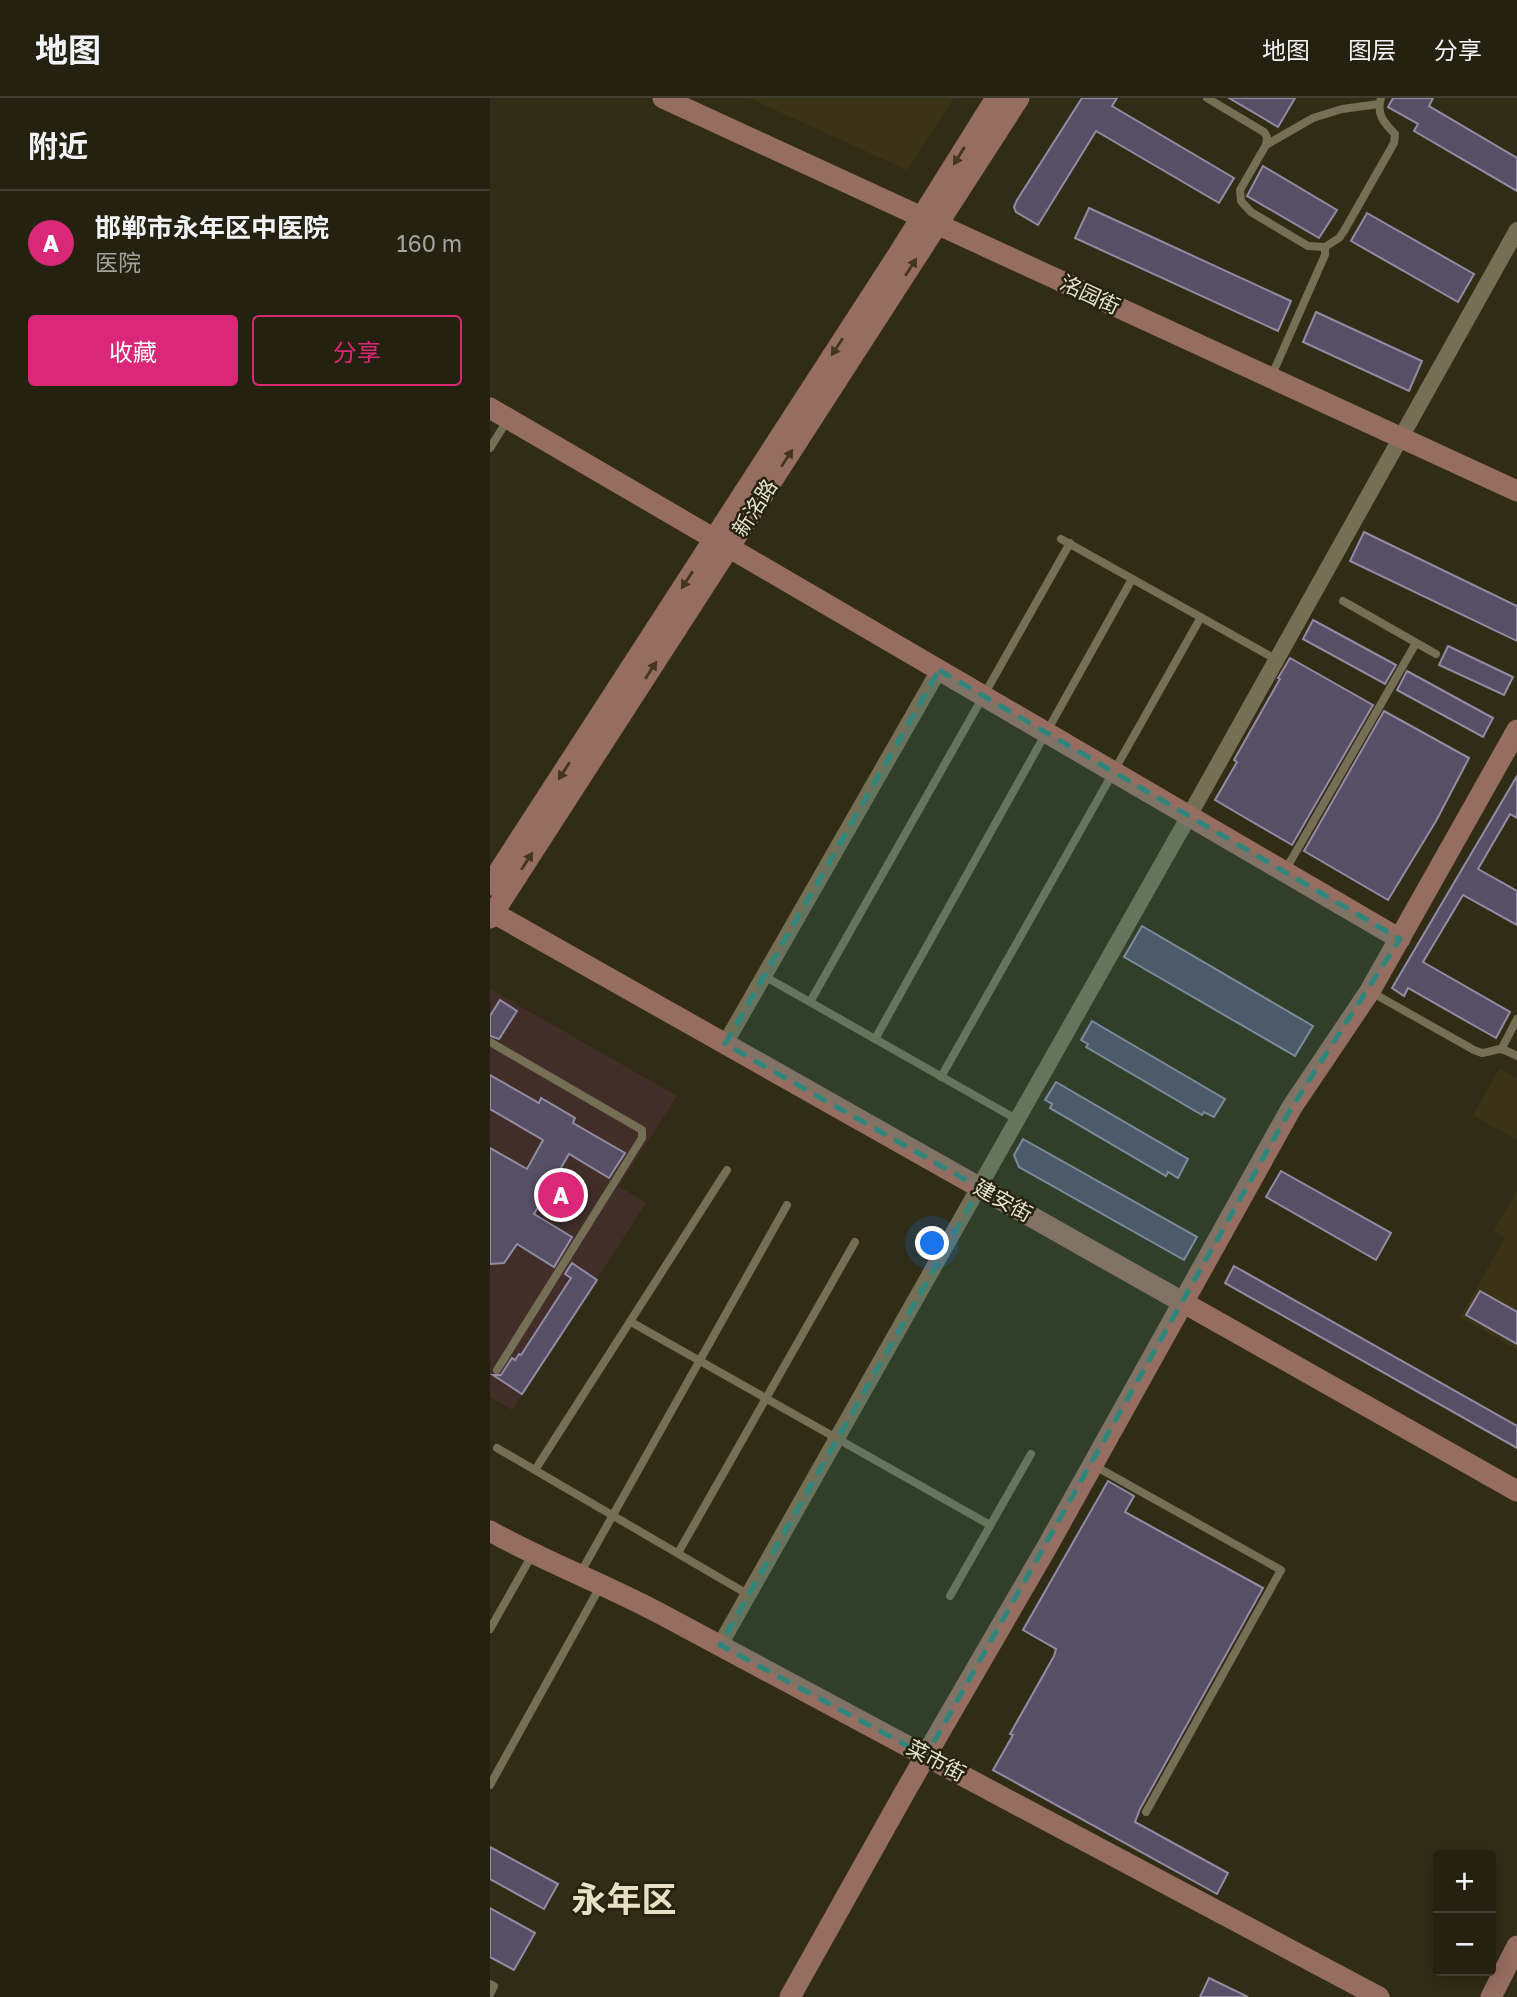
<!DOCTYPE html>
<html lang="zh">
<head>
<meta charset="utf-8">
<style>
	:root { --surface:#252110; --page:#2d2919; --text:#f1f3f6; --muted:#a3a39f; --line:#423e30; --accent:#db2777 }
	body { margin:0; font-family:"Golos Text","Noto Sans SC",sans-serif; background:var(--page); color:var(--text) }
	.controls { position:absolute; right:21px; bottom:21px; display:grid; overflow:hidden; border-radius:7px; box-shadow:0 4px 18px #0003 }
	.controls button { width:63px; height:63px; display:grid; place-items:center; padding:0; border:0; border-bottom:2px solid var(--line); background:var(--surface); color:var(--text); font:35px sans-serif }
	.you { position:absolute; left:443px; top:1146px; width:24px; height:24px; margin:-18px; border:5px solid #fff; border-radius:50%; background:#1a73e8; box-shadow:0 0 0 10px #1a73e833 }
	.badge { display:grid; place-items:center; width:46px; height:46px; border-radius:50%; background:var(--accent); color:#fff; font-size:23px; font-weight:700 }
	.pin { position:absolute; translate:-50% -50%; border:4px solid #fff; box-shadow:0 2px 7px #0006 }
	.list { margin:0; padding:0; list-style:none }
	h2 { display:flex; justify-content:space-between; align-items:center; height:91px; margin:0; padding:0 28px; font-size:30px }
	h2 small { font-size:23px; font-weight:400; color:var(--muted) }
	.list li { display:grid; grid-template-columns:46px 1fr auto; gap:21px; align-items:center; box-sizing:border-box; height:105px; padding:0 28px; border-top:2px solid var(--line) }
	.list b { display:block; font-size:26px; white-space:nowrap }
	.list p { margin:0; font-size:23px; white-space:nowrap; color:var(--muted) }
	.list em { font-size:23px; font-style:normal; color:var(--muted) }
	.actions { display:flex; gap:14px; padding:21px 28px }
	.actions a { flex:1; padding:16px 0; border:2px solid var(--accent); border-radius:7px; text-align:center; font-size:24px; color:var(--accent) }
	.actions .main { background:var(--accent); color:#fff }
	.map { position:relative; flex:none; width:1027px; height:1899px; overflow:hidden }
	header { display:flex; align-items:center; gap:42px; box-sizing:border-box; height:98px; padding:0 35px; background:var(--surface); border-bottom:2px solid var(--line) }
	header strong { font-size:33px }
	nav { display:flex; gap:38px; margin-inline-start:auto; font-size:24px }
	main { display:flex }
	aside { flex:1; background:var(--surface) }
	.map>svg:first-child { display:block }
</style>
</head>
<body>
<header>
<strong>地图</strong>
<nav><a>地图</a><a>图层</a><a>分享</a></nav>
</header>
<main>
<aside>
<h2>附近<small></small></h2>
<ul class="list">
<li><span class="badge">A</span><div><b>邯郸市永年区中医院</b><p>医院</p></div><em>160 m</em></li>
</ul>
<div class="actions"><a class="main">收藏</a><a>分享</a></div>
</aside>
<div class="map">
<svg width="1027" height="1899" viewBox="0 0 1027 1899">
	<rect width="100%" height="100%" fill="#312c16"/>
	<g fill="#3a3315">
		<path d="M259 0H464L417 72Z"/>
		<path d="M1010 970 1027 980V1042L983 1017Z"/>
		<path d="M1027 1092V1252L970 1219 1015 1140 1004 1133Z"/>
	</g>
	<path fill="#412e28" d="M0 891 187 998 129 1088 156 1105 22 1312 0 1299Z"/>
	<g fill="#564f65" stroke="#928ba3" stroke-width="2">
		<path d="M592 0H627L622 8 744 80 729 105 606 33 548 127 526 114 524 109 527 102Z"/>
		<path d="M739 0H805L788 29Z"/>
		<path d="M903 0H943L939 8 1027 60V93L924 33 928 26 898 9Z"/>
		<path d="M773 68 847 112 829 140 757 98Z"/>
		<path d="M599 110 801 203 788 233 585 140Z"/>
		<path d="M877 115 984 176 968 204 861 143Z"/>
		<path d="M826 214 932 263 919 293 813 244Z"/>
		<path d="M874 434 1027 508V543L860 463Z"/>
		<path d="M823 522 906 567 895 586 813 541Z"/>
		<path d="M958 548 1023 579 1014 597 949 567Z"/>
		<path d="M800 560 883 607 802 747 725 702 747 664 744 662 790 581 788 580Z"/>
		<path d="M917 573 1003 620 993 639 907 592Z"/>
		<path d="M894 613 979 660 946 723 898 802 814 753Z"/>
		<path d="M1027 678V720L1020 716 988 771 1027 793V827L973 797 933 864 1020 914 1006 940 918 890 914 898 902 890Z"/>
		<path d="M652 828 823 928 805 958 634 859Z"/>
		<path d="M10 902 27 913 9 941 0 938V918Z"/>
		<path d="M602 923 735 1001 724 1019 714 1014 712 1017 596 949 598 946 591 942Z"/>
		<path d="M0 977 49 1005 51 1000 85 1020 83 1025 135 1055 119 1080 79 1056 44 1116 82 1139 64 1169 27 1146 14 1165 0 1166V1050L37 1071 53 1042 0 1011Z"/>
		<path d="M566 984 698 1061 688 1080 678 1074 676 1078 560 1010 562 1006 555 1002Z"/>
		<path d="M533 1041 707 1139 694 1162 529 1069 524 1057Z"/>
		<path d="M791 1073 901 1135 886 1162 776 1099Z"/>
		<path d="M82 1165 107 1182 32 1296 3 1277H11L22 1260 25 1262 29 1256 31 1257 81 1180 75 1176Z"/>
		<path d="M744 1168 1027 1328V1350L735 1185Z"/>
		<path d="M990 1193 1027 1214V1246L976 1217Z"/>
		<path d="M618 1383 644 1398 635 1414 773 1490 650 1711 645 1724 738 1775 727 1796 503 1672 523 1637 520 1636 564 1558 566 1551 533 1532Z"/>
		<path d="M0 1749 68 1786 54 1811 0 1781Z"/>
		<path d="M0 1810 45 1835 24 1872 0 1859Z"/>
		<path d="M719 1880 758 1899H710Z"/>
	</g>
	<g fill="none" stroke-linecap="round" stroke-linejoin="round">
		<g stroke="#756f56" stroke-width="8">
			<path d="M717 0 774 34 777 39 776 47 750 92 751 103 761 114 818 148 835 149 849 140 854 133 904 45 905 36C894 25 886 16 891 0"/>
			<path d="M776 47 823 20 852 11 889 6"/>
			<path d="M782 277 835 157V149"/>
			<path d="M0 350 17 323"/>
			<path d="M571 441 787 562"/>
			<path d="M853 503 946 556"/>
			<path d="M796 771 926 545"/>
			<path d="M274 878 528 1022"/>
			<path d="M881 894 984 952 992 955C1012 952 1006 947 1027 958"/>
			<path d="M320 904 580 445"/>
			<path d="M385 941 642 481"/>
			<path d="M0 944 152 1032V1040L7 1272"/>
			<path d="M1012 950 1027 921"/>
			<path d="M451 979 711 519"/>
			<path d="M141 1224 500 1427"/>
			<path d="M7 1350 259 1497"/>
			<path d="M605 1368 791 1472 656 1714"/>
			<path d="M45 1372 237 1072"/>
			<path d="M188 1455 365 1144"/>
			<path d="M91 1474 297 1107"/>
			<path d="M460 1498 541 1356"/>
			<path d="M0 1531 42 1457"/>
			<path d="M0 1687 111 1487"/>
			<path d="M0 1886 4 1888 0 1896"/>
		</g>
		<g stroke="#756f56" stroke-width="16">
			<path d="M235 946 449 572"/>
			<path d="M230 1547 699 718 1027 132"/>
		</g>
		<g stroke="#966d61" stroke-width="21">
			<path d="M173 0 1027 393"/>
			<path d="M0 310 910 841"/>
			<path d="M0 787 409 155 506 0"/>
			<path d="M0 813 1027 1393"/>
			<path d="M0 820 529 0"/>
			<path d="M0 1433C55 1464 115 1486 171 1516 410 1644 649 1773 889 1899"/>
			<path d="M300 1899 416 1692 557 1449 802 1009 880 893 1027 632"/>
			<path d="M1001 1899 1027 1848"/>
		</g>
	</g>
	<defs><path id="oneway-solid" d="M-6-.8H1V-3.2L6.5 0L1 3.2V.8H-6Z" transform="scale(1.75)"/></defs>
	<g fill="#433521">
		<use href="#oneway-solid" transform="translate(469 58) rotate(122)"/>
		<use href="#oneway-solid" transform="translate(421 169) rotate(-57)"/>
		<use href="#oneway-solid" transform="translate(347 249) rotate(123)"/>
		<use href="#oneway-solid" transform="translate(297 360) rotate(-57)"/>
		<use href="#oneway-solid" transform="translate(197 482) rotate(123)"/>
		<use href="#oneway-solid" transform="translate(161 572) rotate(-57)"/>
		<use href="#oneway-solid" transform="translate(74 673) rotate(123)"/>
		<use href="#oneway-solid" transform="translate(37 763) rotate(-57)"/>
	</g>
	<path fill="#2f867d" fill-opacity="0.2" stroke="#2f867d" stroke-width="5" stroke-dasharray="14 9" stroke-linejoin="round" d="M449 572 910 841 802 1009 436 1658 230 1547 490 1090 235 946Z"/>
	<g text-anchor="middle" stroke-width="5" stroke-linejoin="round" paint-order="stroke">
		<g font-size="21" fill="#e4e1d3" stroke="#27220c">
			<text transform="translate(600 197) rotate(25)" y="7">洺园街</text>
			<text transform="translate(265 410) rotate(-57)" y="7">新洺路</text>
			<text transform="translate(513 1103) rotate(29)" y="7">建安街</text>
			<text transform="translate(446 1663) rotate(28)" y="7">菜市街</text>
		</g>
		<g font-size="35" font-weight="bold" fill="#e7e0c5" stroke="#27220c">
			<text x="134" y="1814">永年区</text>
		</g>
	</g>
</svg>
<div class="controls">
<button>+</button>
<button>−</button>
</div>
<div class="you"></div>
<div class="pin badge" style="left:71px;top:1097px">A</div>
</div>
</main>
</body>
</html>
